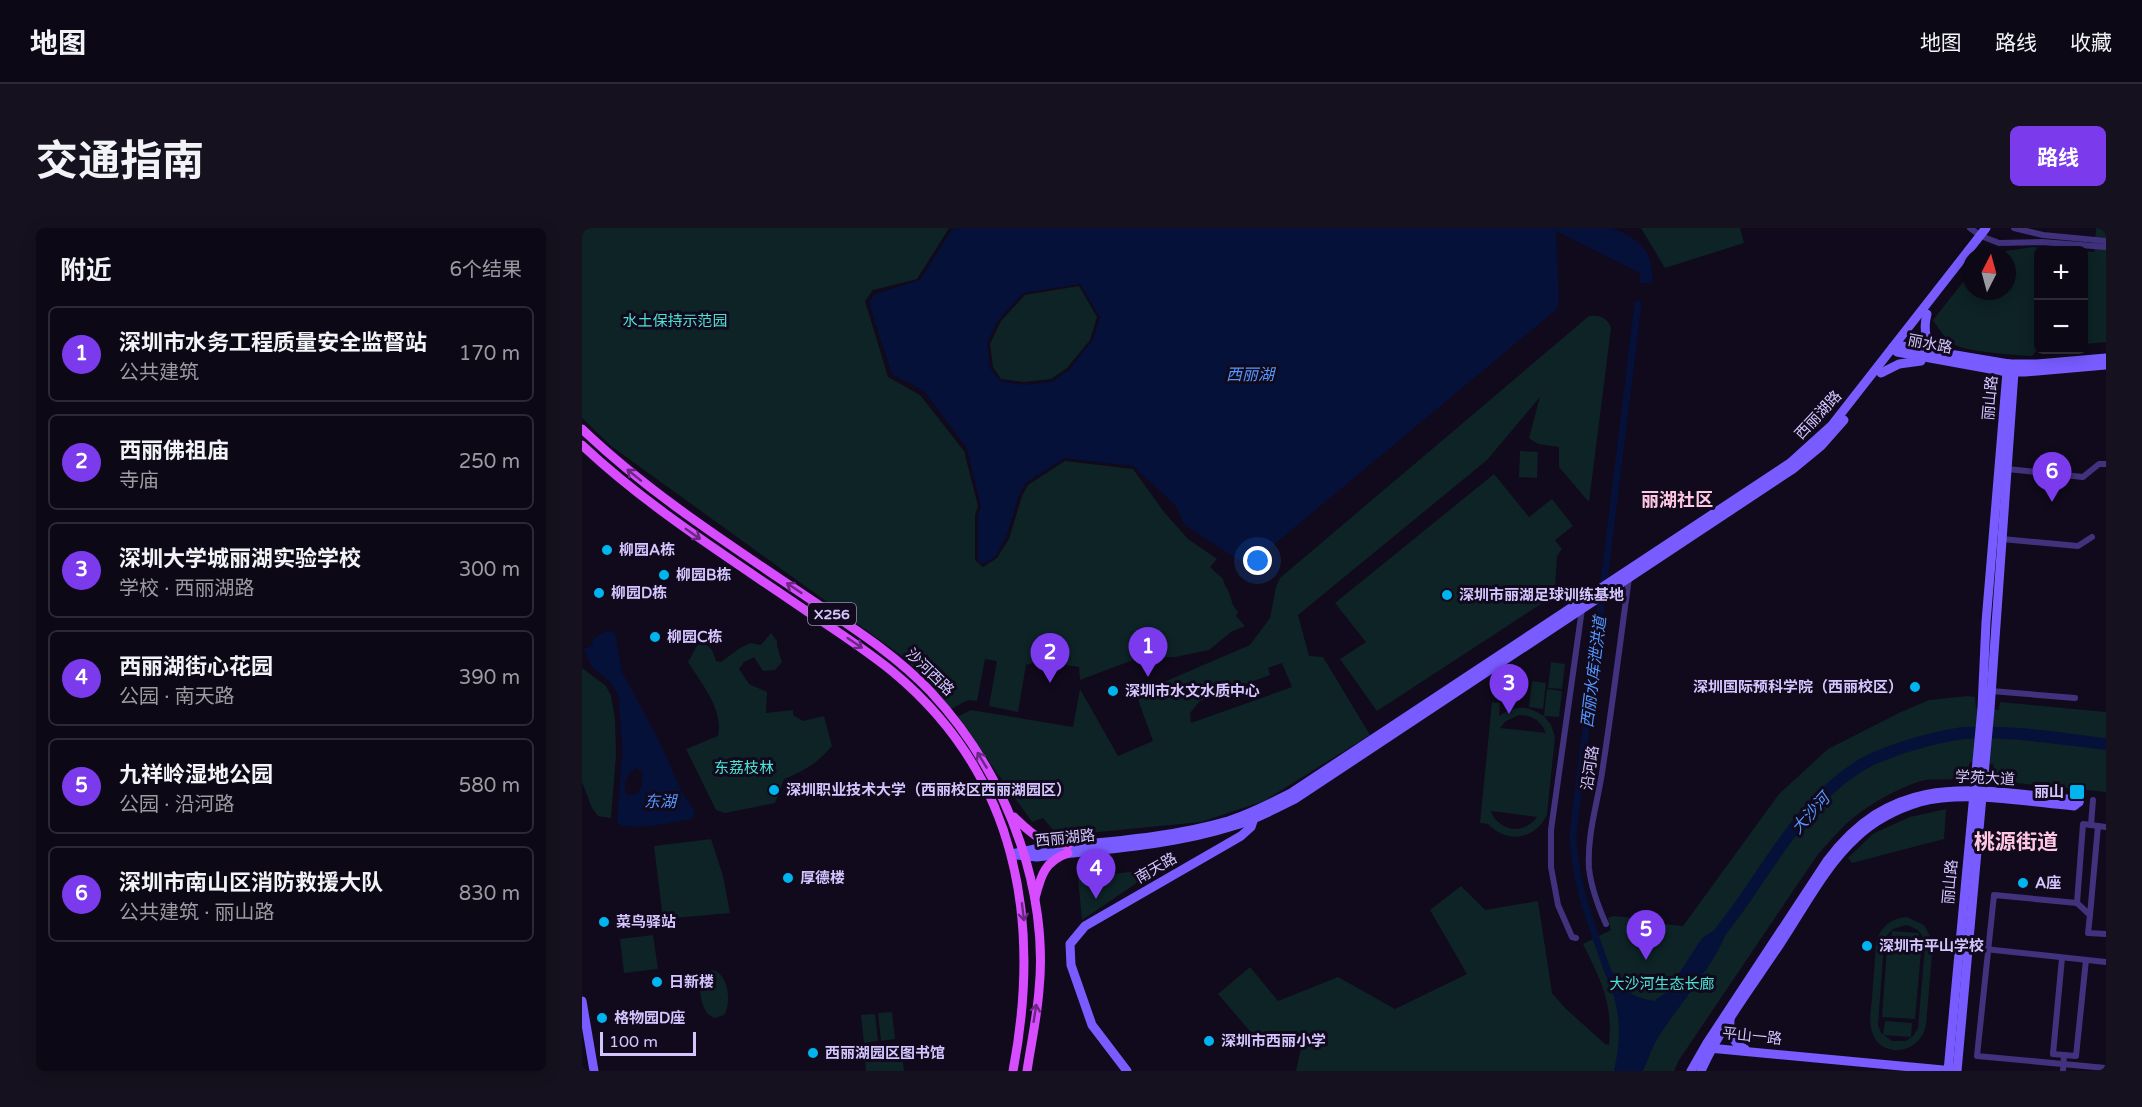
<!DOCTYPE html>
<html lang="zh">
<head>
<meta charset="utf-8">
<style>
	:root { --surface:#0c0815; --page:#15111e; --text:#f1f3f6; --muted:#9a9aa0; --line:#2c2934; --accent:#7c3aed }
	body { margin:0; font-family:"Varela Round","Noto Sans SC",sans-serif; background:var(--page); color:var(--text) }
	.controls { position:absolute; right:18px; top:18px; display:grid; overflow:hidden; border-radius:9px; box-shadow:0 3px 15px #0003 }
	.controls button { width:54px; height:54px; display:grid; place-items:center; padding:0; border:0; border-bottom:2px solid var(--line); background:var(--surface); color:var(--text); font:30px sans-serif }
	.compass { position:absolute; left:1380px; top:18px; width:54px; height:54px; border-radius:50%; background:var(--surface); box-shadow:0 3px 15px #0003; rotate:6deg }
	.scale { position:absolute; left:18px; bottom:15px; width:96px; box-sizing:border-box; padding-left:6px; border:3px solid #d4c5ff; border-top:0; font-size:16px; line-height:21px; white-space:nowrap; color:#d4c5ff; -webkit-text-stroke:4px #100a1c; paint-order:stroke }
	.you { position:absolute; left:676px; top:333px; width:21px; height:21px; margin:-15px; border:4px solid #fff; border-radius:50%; background:#1a73e8; box-shadow:0 0 0 9px #1a73e833 }
	.badge { display:grid; place-items:center; width:39px; height:39px; border-radius:50%; background:var(--accent); color:#fff; font-size:20px; font-weight:700 }
	.pin { position:absolute; translate:-50% -50px; filter:drop-shadow(0 2px 3px #0008) }
	.pin::after { content:''; position:absolute; top:32px; width:21px; height:18px; background:inherit; clip-path:polygon(0 0,100% 0,50% 100%) }
	.list { margin:0; padding:0; list-style:none }
	h2 { display:flex; justify-content:space-between; align-items:center; height:78px; margin:0; padding:0 24px; font-size:26px }
	h2 small { font-size:20px; font-weight:400; color:var(--muted) }
	.list li { display:grid; grid-template-columns:39px 1fr auto; gap:18px; align-items:center; box-sizing:border-box; height:96px; margin:0 12px 12px; padding:0 12px; border:2px solid var(--line); border-radius:9px }
	.list b { display:block; font-size:22px; white-space:nowrap }
	.list p { margin:0; font-size:20px; white-space:nowrap; color:var(--muted) }
	.list em { font-size:20px; font-style:normal; color:var(--muted) }
	.map { position:relative; flex:none; width:1524px; height:843px; overflow:hidden; border-radius:9px }
	header { display:flex; align-items:center; gap:36px; box-sizing:border-box; height:84px; padding:0 30px; background:var(--surface); border-bottom:2px solid var(--line) }
	header strong { font-size:28px }
	nav { display:flex; gap:33px; margin-inline-start:auto; font-size:21px }
	.intro { display:flex; align-items:center; justify-content:space-between; box-sizing:border-box; height:144px; padding:0 36px }
	h1 { margin:0; font-size:42px }
	.button { padding:15px 27px; border-radius:9px; background:var(--accent); color:#fff; font-size:21px; font-weight:700 }
	main { display:flex; gap:36px; padding:0 36px }
	aside { flex:1; background:var(--surface); border-radius:9px; box-shadow:0 3px 15px #0003 }
	.map>svg:first-child { display:block }
</style>
</head>
<body>
<header>
<strong>地图</strong>
<nav><a>地图</a><a>路线</a><a>收藏</a></nav>
</header>
<div class="intro"><h1>交通指南</h1><a class="button">路线</a></div>
<main>
<aside>
<h2>附近<small>6个结果</small></h2>
<ul class="list">
<li><span class="badge">1</span><div><b>深圳市水务工程质量安全监督站</b><p>公共建筑</p></div><em>170 m</em></li>
<li><span class="badge">2</span><div><b>西丽佛祖庙</b><p>寺庙</p></div><em>250 m</em></li>
<li><span class="badge">3</span><div><b>深圳大学城丽湖实验学校</b><p>学校 · 西丽湖路</p></div><em>300 m</em></li>
<li><span class="badge">4</span><div><b>西丽湖街心花园</b><p>公园 · 南天路</p></div><em>390 m</em></li>
<li><span class="badge">5</span><div><b>九祥岭湿地公园</b><p>公园 · 沿河路</p></div><em>580 m</em></li>
<li><span class="badge">6</span><div><b>深圳市南山区消防救援大队</b><p>公共建筑 · 丽山路</p></div><em>830 m</em></li>
</ul>
</aside>
<div class="map">
<svg width="1524" height="843" viewBox="0 0 1524 843">
	<rect width="100%" height="100%" fill="#100a1c"/>
	<g fill="#0d2326" fill-rule="evenodd">
		<path d="M0 0H367L335 51 291 62 283 73 306 149 338 167 382 223 396 278 393 287V332L401 339 415 330 427 311 440 268 446 257 483 233 551 241 582 284 606 311 635 331 628 339 641 351C642 358 646 360 647 365 650 373 650 377 656 384L654 388 663 398 649 404 627 422 593 429 556 430 498 452 497 439 457 433 444 437 436 484 407 478 415 433 403 431 395 473 386 472 369 481 324 431 29 218 0 190Z"/>
		<path d="M1059 0H1158L1162 15 1083 40Z"/>
		<path d="M1514 0H1524V114L1502 116V23L1512 24Z"/>
		<path d="M1451 19 1495 22H1456V121L1450 128C1434 127 1386 124 1373 117 1363 111 1357 101 1351 92L1389 44V63H1425V27L1404 26Z"/>
		<path d="M497 58 515 89 508 112 485 140 469 151 442 154 419 151 411 139 408 116 419 93 443 67Z"/>
		<path d="M1007 88C1018 87 1025 89 1029 100L1007 274 977 239V219L956 216 947 210 958 169 905 232 716 387 727 428 741 429 788 507 682 573 619 594 476 608 461 590 450 594 375 489 389 482 491 499 498 461 536 528 571 513 554 466 668 417 688 390 694 359 698 350ZM700 435 710 459 609 495 608 485 618 473 688 447 686 440Z"/>
		<path d="M938 223 956 224 955 250 937 249Z"/>
		<path d="M912 246 947 289 970 271 991 298 973 312 980 321 975 328 973 359 965 365 968 370 795 483 758 431 784 414 753 375Z"/>
		<path d="M189 405 195 413V418L200 434 193 442 181 443 172 429 162 434 157 441 167 456 185 464 184 485 211 482V487L221 493 242 488 250 518C237 534 221 544 202 551L193 575 143 585 134 582 104 521 136 508C142 482 119 455 106 434L116 416H124L130 422 134 433 139 434 158 420 168 415 179 417Z"/>
		<path d="M969 434 983 436 980 461 966 460Z"/>
		<path d="M0 440 24 458 29 468 33 491 34 527 29 590 16 588 10 580 0 554Z"/>
		<path d="M950 453 964 455 961 481 947 479Z"/>
		<path d="M965 461 980 463 977 489 962 488 969 497 973 509 965 586C954 612 925 616 906 596L898 595 910 474 918 475 917 488C932 477 946 477 962 488ZM937 487C950 487 959 493 964 505L918 500 924 493ZM909 584V583L955 589C942 607 918 604 909 584Z"/>
		<path d="M1386 468 1393 469 1394 480 1417 482 1418 474 1524 484V564L1414 553 1411 536 1388 534 1384 547C1371 555 1354 549 1339 553 1311 562 1280 580 1259 601 1250 610 1242 620 1234 629L1097 832 1092 843H714L720 815 672 808 636 766 668 739 696 773 756 749 813 781 885 746 848 682 879 658 903 682 956 673 970 765 983 780 1023 816 1027 817C1031 774 1019 753 1001 716L1029 702 1026 690 1031 688 1063 691 1064 694 1101 698 1197 566 1246 521 1319 484 1347 472Z"/>
		<path d="M1364 581 1362 611 1270 635 1266 630 1292 605 1328 589Z"/>
		<path d="M129 611 141 648 148 685 81 691 72 618Z"/>
		<path d="M565 642 568 644 565 648 500 692 496 650Z"/>
		<path d="M1325 689 1342 697 1351 714 1344 797C1338 828 1295 832 1289 800 1287 791 1289 780 1290 771 1291 753 1293 734 1294 715 1298 699 1309 690 1325 689ZM1324 697C1336 700 1343 707 1343 719L1336 800 1331 808 1324 813H1310L1299 805 1296 797 1302 716 1305 707 1311 701Z"/>
		<path d="M1310 703 1337 705 1336 719 1309 717Z"/>
		<path d="M71 707 76 741 42 745 38 711Z"/>
		<path d="M1305 720 1339 723 1333 791 1300 789Z"/>
		<path d="M131 742C146 746 150 774 142 787L133 790C118 786 115 758 122 746Z"/>
		<path d="M310 784 313 811 299 813 296 785Z"/>
		<path d="M293 786 296 813 282 815 279 787Z"/>
		<path d="M1303 793 1330 795 1329 809 1301 807Z"/>
		<path d="M319 819 322 843H284L282 823Z"/>
	</g>
	<g fill="#061139" fill-rule="evenodd">
		<path d="M371 0H1030C1058 11 1072 23 1070 55H1058V45L974 3 977 70 975 81 666 338 603 297 593 277 551 238 483 230 443 255 437 267 424 309 414 328 401 336 396 333V288L399 279 385 220 342 163 310 146 287 75 293 66 338 52ZM498 56 518 89 511 112 487 142 469 154 442 157 418 153 408 140 405 114 417 91 441 65Z"/>
		<path d="M24 403 33 405 40 444 77 513 99 562 113 584 110 591C94 594 47 604 35 595L39 538 41 526 36 466 28 454 10 439 2 421 10 418 11 411ZM54 540 60 543V558L54 567H45C40 558 45 545 54 540Z"/>
		<path d="M1137 699 1143 703C1144 722 1092 784 1079 805 1071 816 1067 830 1061 843H1032C1040 805 1039 783 1024 747L1031 744C1042 764 1049 768 1072 773L1085 764 1120 710Z"/>
	</g>
	<g fill="none" stroke-linecap="round" stroke-linejoin="round">
		<path stroke="#061139" stroke-width="7" d="M1031 753 1026 744C1010 698 992 655 991 606L1056 76"/>
		<path stroke="#061139" stroke-width="12" d="M1132 713C1142 698 1154 684 1164 669 1196 622 1227 570 1276 539 1293 528 1315 521 1335 515 1351 511 1367 506 1384 505 1430 502 1478 511 1524 516"/>
		<g stroke="#40327d" stroke-width="6">
			<path d="M1388 0 1399 8 1417 15 1460 14 1524 19"/>
			<path d="M1432 0 1461 7 1524 13"/>
			<path d="M1425 241 1501 249 1517 236H1524"/>
			<path d="M1420 311 1496 318 1510 309"/>
			<path d="M1409 463 1493 470"/>
			<path d="M1509 597 1511 572"/>
			<path d="M1524 599 1501 596 1495 675 1508 687 1506 705 1524 706"/>
			<path d="M1495 675 1412 667 1395 828 1524 840"/>
			<path d="M1508 687 1516 598"/>
			<path d="M1024 696C1016 678 1009 660 1007 640 1005 607 1015 577 1020 545 1030 480 1038 415 1047 350"/>
			<path d="M994 710 990 709 976 677 969 639V602L1000 381"/>
			<path d="M1384 719 1524 734"/>
			<path d="M1480 730 1471 826 1482 827 1481 843"/>
			<path d="M1482 827 1494 828 1504 732"/>
		</g>
		<g stroke="#785cff" stroke-width="9">
			<path d="M1345 86C1341 101 1343 117 1358 125"/>
			<path d="M1311 119 1315 124 1425 144H1443L1524 137"/>
			<path d="M1311 119 1320 118 1427 136H1455L1524 130"/>
			<path d="M1299 145 1317 136 1339 133"/>
			<path d="M430 626 453 621C517 614 584 611 646 593 668 586 689 575 709 565L1208 235 1250 197 1404 0"/>
			<path d="M435 627 455 629C520 621 588 618 651 598 673 592 693 581 713 571L1211 241 1239 218 1262 192"/>
			<path d="M0 773 12 843"/>
			<path d="M1148 792C1147 805 1151 815 1163 821"/>
			<path d="M1127 820 1372 843"/>
			<path d="M545 843 510 797 489 737 488 716 503 698 659 608 669 599 672 590"/>
			<path d="M1109 843 1125 815 1245 633C1314 541 1393 562 1493 572L1497 574"/>
			<path d="M1119 843C1139 798 1171 757 1198 716 1222 680 1243 638 1275 609 1293 592 1315 581 1338 574 1383 562 1446 574 1492 578L1497 574"/>
			<path d="M1366 843 1400 480 1404 394 1425 144 1427 136"/>
			<path d="M1375 843 1408 481 1432 144 1427 136"/>
		</g>
		<g stroke="#d74cff" stroke-width="9">
			<path d="M0 201C67 265 145 315 222 367 266 397 311 424 348 463 389 507 419 558 438 614 454 660 462 713 457 762 455 789 449 816 445 843"/>
			<path d="M0 217C68 281 149 331 226 384 255 403 284 422 311 444 435 547 460 691 431 843"/>
			<path d="M432 589C451 607 458 615 486 617"/>
			<path d="M453 670C459 647 463 633 486 625"/>
		</g>
	</g>
	<defs><path id="oneway-shaft" d="M-6 0H5M1.5-3L5.5 0L1.5 3" fill="none" stroke-width="1.6" stroke-linecap="round" stroke-linejoin="round" transform="scale(1.5)"/></defs>
	<g stroke="#6a2882">
		<use href="#oneway-shaft" transform="translate(52 247) rotate(-141)"/>
		<use href="#oneway-shaft" transform="translate(111 306) rotate(35)"/>
		<use href="#oneway-shaft" transform="translate(212 360) rotate(-146)"/>
		<use href="#oneway-shaft" transform="translate(273 415) rotate(34)"/>
		<use href="#oneway-shaft" transform="translate(400 532) rotate(-121)"/>
		<use href="#oneway-shaft" transform="translate(441 684) rotate(83)"/>
		<use href="#oneway-shaft" transform="translate(453 785) rotate(-81)"/>
	</g>
	<g fill="#00b4f0" stroke="#100a1c" stroke-width="2">
		<circle cx="25" cy="322" r="6"/>
		<circle cx="82" cy="347" r="6"/>
		<circle cx="17" cy="365" r="6"/>
		<circle cx="865" cy="367" r="6"/>
		<circle cx="73" cy="409" r="6"/>
		<circle cx="1333" cy="459" r="6"/>
		<circle cx="531" cy="463" r="6"/>
		<circle cx="192" cy="562" r="6"/>
		<rect x="1487" y="556" width="16" height="16" rx="3"/>
		<circle cx="206" cy="650" r="6"/>
		<circle cx="1441" cy="655" r="6"/>
		<circle cx="22" cy="694" r="6"/>
		<circle cx="1285" cy="718" r="6"/>
		<circle cx="75" cy="754" r="6"/>
		<circle cx="20" cy="790" r="6"/>
		<circle cx="627" cy="813" r="6"/>
		<circle cx="231" cy="825" r="6"/>
	</g>
	<g text-anchor="middle" stroke-width="6" stroke-linejoin="round" paint-order="stroke">
		<rect fill="#100a1c" stroke="#998dbb" stroke-width="1.5" x="226" y="375" width="48" height="22" rx="4.5"/>
		<g font-size="14" font-weight="bold" fill="#d4c5ff">
			<text x="250" y="391">X256</text>
		</g>
		<g font-size="15" fill="#4ce3d4" stroke="#100a1c">
			<text x="93" y="98">水土保持示范园</text>
			<text x="162" y="545">东荔枝林</text>
			<text x="1080" y="761">大沙河生态长廊</text>
		</g>
		<g font-size="15" fill="#d4c5ff" stroke="#100a1c">
			<text transform="translate(1348 116) rotate(11)" y="5">丽水路</text>
			<text transform="translate(1408 170) rotate(-85)" y="5">丽山路</text>
			<text transform="translate(1236 187) rotate(-47)" y="5">西丽湖路</text>
			<text transform="translate(348 444) rotate(44)" y="5">沙河西路</text>
			<text transform="translate(1008 540) rotate(-81)" y="5">沿河路</text>
			<text transform="translate(1403 550) rotate(3)" y="5">学苑大道</text>
			<text transform="translate(483 610) rotate(-6)" y="5">西丽湖路</text>
			<text transform="translate(574 640) rotate(-30)" y="5">南天路</text>
			<text transform="translate(1368 654) rotate(-85)" y="5">丽山路</text>
			<text transform="translate(1170 808) rotate(6)" y="5">平山一路</text>
		</g>
		<g font-size="15" font-weight="bold" fill="#d4c5ff" stroke="#100a1c" text-anchor="start">
			<text x="37" y="327">柳园A栋</text>
			<text x="94" y="352">柳园B栋</text>
			<text x="29" y="370">柳园D栋</text>
			<text x="877" y="372">深圳市丽湖足球训练基地</text>
			<text x="85" y="414">柳园C栋</text>
			<text x="1321" y="464" text-anchor="end">深圳国际预科学院（西丽校区）</text>
			<text x="543" y="468">深圳市水文水质中心</text>
			<text x="204" y="567">深圳职业技术大学（西丽校区西丽湖园区）</text>
			<text x="1482" y="569" text-anchor="end">丽山</text>
			<text x="218" y="655">厚德楼</text>
			<text x="1453" y="660">A座</text>
			<text x="34" y="699">菜鸟驿站</text>
			<text x="1297" y="723">深圳市平山学校</text>
			<text x="87" y="759">日新楼</text>
			<text x="32" y="795">格物园D座</text>
			<text x="639" y="818">深圳市西丽小学</text>
			<text x="243" y="830">西丽湖园区图书馆</text>
		</g>
		<g font-size="16" font-style="italic" fill="#5396ff" stroke="#100a1c">
			<text x="668" y="152">西丽湖</text>
			<text transform="translate(1011 444) rotate(-83)" y="6">西丽水库泄洪道</text>
			<text x="78" y="579">东湖</text>
			<text transform="translate(1228 585) rotate(-48)" y="6">大沙河</text>
		</g>
		<g font-size="18" font-weight="bold" fill="#ffc7e2" stroke="#100a1c">
			<text x="1095" y="278">丽湖社区</text>
		</g>
		<g font-size="21" font-weight="bold" fill="#ffc7e2" stroke="#100a1c">
			<text x="1434" y="621">桃源街道</text>
		</g>
	</g>
</svg>
<div class="controls">
<button>+</button>
<button>−</button>
</div>
<svg class="compass" viewBox="-18 -18 36 36"><path d="M0-13l5 13h-10z" fill="#e53935"/><path d="M0 13l5-13h-10z" fill="#9a9aa0"/></svg>
<div class="scale">100 m</div>
<div class="you"></div>
<div class="pin badge" style="left:566px;top:449px">1</div>
<div class="pin badge" style="left:468px;top:455px">2</div>
<div class="pin badge" style="left:927px;top:486px">3</div>
<div class="pin badge" style="left:514px;top:671px">4</div>
<div class="pin badge" style="left:1064px;top:732px">5</div>
<div class="pin badge" style="left:1470px;top:274px">6</div>
</div>
</main>
</body>
</html>
